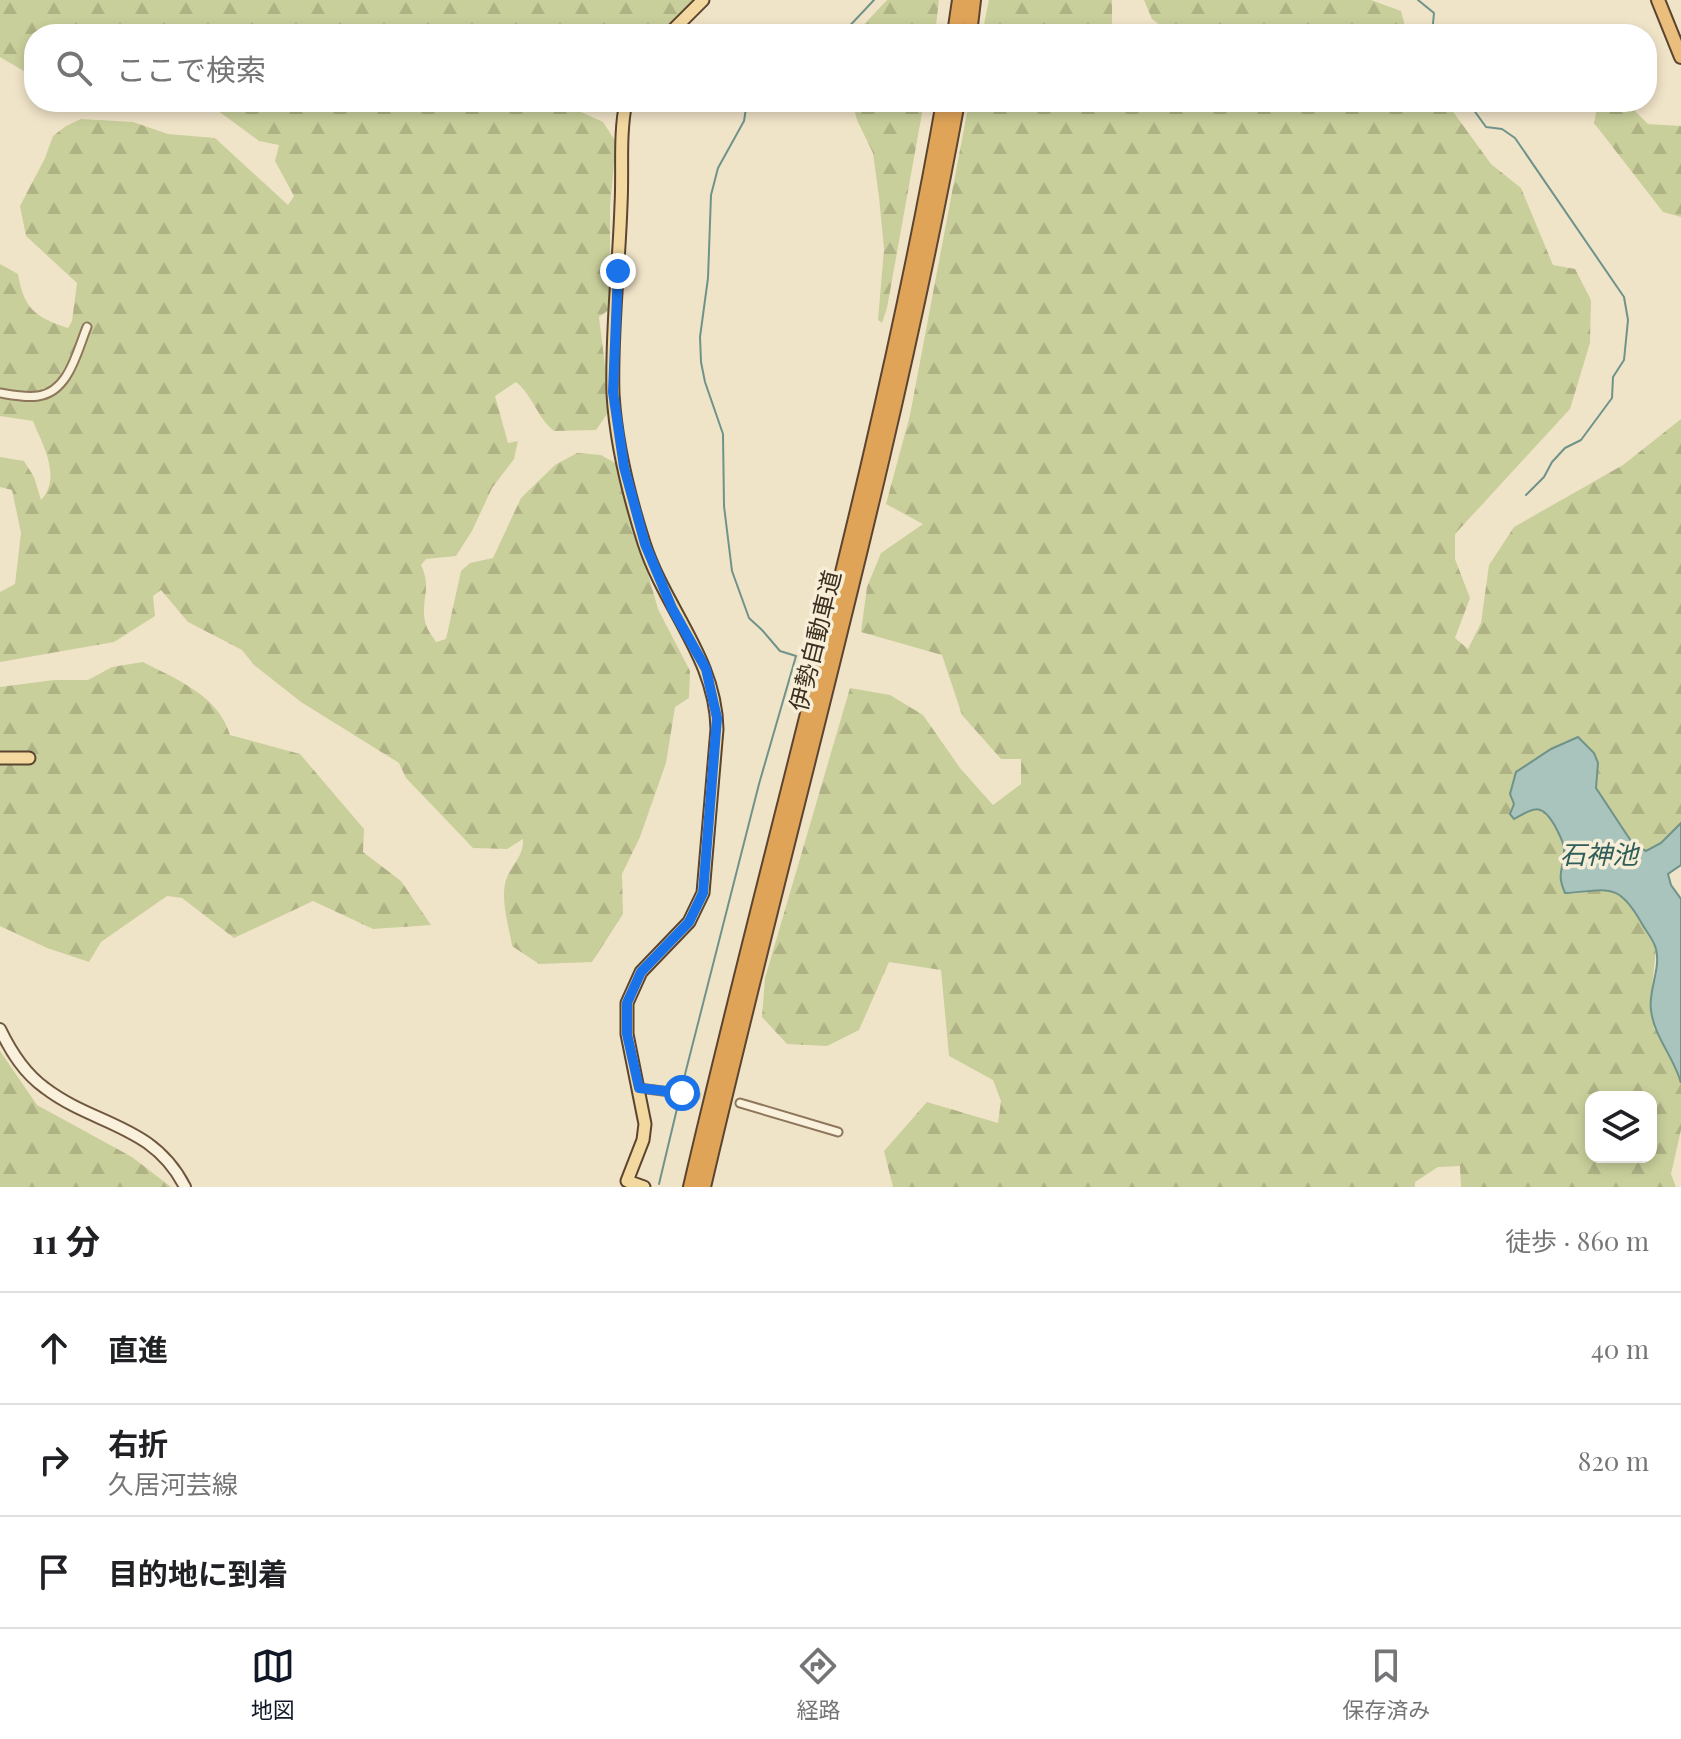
<!DOCTYPE html>
<html lang="ja">
<head>
<meta charset="utf-8">
<style>
	:root { --surface:#fff; --page:#f6f6f6; --text:#202124; --muted:#757577; --line:#e0e0e0; --accent:#111827 }
	body { margin:0; font-family:"Playfair Display","Noto Sans JP",serif; background:var(--page); color:var(--text) }
	.controls { position:absolute; right:24px; bottom:24px; display:grid; overflow:hidden; border-radius:16px; box-shadow:0 4px 12px #0003 }
	.controls button { width:72px; height:72px; display:grid; place-items:center; padding:0; border:0; border-bottom:2px solid var(--line); background:var(--surface); color:var(--text); font:40px sans-serif }
	.stop { position:absolute; width:24px; height:24px; margin:-18px; border:6px solid #1a73e8; border-radius:50%; background:#fff }
	.stop.end { background:#1a73e8; border-color:#fff; box-shadow:0 2px 8px #0008 }
	.list { margin:0; padding:0; list-style:none }
	h2 { display:flex; justify-content:space-between; align-items:center; height:104px; margin:0; padding:0 32px; font-size:34px }
	h2 small { font-size:26px; font-weight:400; color:var(--muted) }
	.list li { display:grid; grid-template-columns:52px 1fr auto; gap:24px; align-items:center; box-sizing:border-box; height:112px; padding:0 32px; border-top:2px solid var(--line) }
	.list b { display:block; font-size:30px; white-space:nowrap }
	.list p { margin:0; font-size:26px; white-space:nowrap; color:var(--muted) }
	.list em { font-size:26px; font-style:normal; color:var(--muted) }
	.icon { flex:none; width:44px; height:44px; fill:none; stroke:currentColor; stroke-width:2; stroke-linecap:round; stroke-linejoin:round }
	.map { position:relative; flex:none; width:1681px; height:1187px; overflow:hidden }
	.search { position:absolute; background:var(--surface); box-shadow:0 4px 12px #0003; left:24px; right:24px; top:24px; height:88px; display:flex; align-items:center; gap:20px; box-sizing:border-box; padding:0 28px; border-radius:32px; color:var(--muted); font-size:30px }
	.sheet { height:440px; background:var(--surface) }
	nav { display:flex; justify-content:space-around; align-items:center; box-sizing:border-box; height:112px; border-top:2px solid var(--line); background:var(--surface); font-size:22px; color:var(--muted) }
	nav a { display:grid; justify-items:center; gap:4px }
	nav .on { color:var(--accent) }
	.map>svg:first-child { display:block }
</style>
</head>
<body>
<div class="map">
<svg width="1681" height="1187" viewBox="0 0 1681 1187">
	<defs>
		<pattern id="forest-firs" width="22" height="20" patternUnits="userSpaceOnUse" patternTransform="scale(2)"><rect width="22" height="20" fill="#c9cf9b"/><path d="M5 1l3.5 6h-7zM16 11l3.5 6h-7z" fill="#aeb285"/></pattern>
	</defs>
	<rect width="100%" height="100%" fill="#f0e4c8"/>
	<g fill="url(#forest-firs)" fill-rule="evenodd">
		<path d="M0 0H693L659 34H34V77L0 57Z"/>
		<path d="M887 0H939L935 34H855Z"/>
		<path d="M989 0H1112V27L1116 34H982Z"/>
		<path d="M1144 0H1371L1401 11 1407 34H1171L1152 19Z"/>
		<path d="M171 102H578L579 111 603 122 616 142 610 207V309L599 317 608 390 607 414 596 430 554 431C537 417 533 396 516 382L495 396 508 443 518 441 514 459 492 488 472 531 456 556 426 559 421 565C433 590 419 601 426 625 428 631 433 637 436 642L446 639 461 571 470 563 493 558 521 498 555 465 577 453 601 455 617 464 658 609 690 671 689 698 675 707 666 763 640 837 622 874 623 914 592 962 539 964 512 946C509 926 500 899 506 880 511 864 524 857 523 839L507 849 473 848 406 778 399 763 301 702 254 665 242 650 188 622 161 590 153 596 155 616 114 642 0 662V592L15 584 21 533 12 490 0 487V457L24 461 34 477 41 500C62 477 43 446 33 421L0 416V264L18 274C24 309 35 317 68 328L72 321 77 283 26 236 20 206 45 158 53 136 66 126 81 119 133 122 168 134 215 138 288 205 294 196 275 161 279 145 259 141 210 105 181 106Z"/>
		<path d="M852 102H924L887 308 882 323 878 320 884 249 879 197 873 153 857 120Z"/>
		<path d="M969 102H1446L1491 164 1521 188 1553 265 1575 269 1591 300 1590 343 1570 409 1455 534V559L1470 598 1455 638 1468 649 1481 623 1489 565 1514 527 1623 465 1681 419V823L1661 843 1646 851 1633 844 1596 788 1598 763 1533 809C1548 810 1548 815 1555 827 1573 857 1553 866 1565 893L1604 889 1617 892 1628 901 1656 949 1650 1006 1654 1028 1671 1057 1681 1083V1130L1671 1174 1676 1187H1461L1460 1166 1438 1167 1415 1182V1187H893L884 1151 927 1102 998 1123 1001 1101 993 1080 949 1056 941 970 889 962 859 1030 827 1046 787 1044 762 1017 765 978 850 688 890 695 923 715 960 768 993 805 1021 784V759H1001L962 715 942 655 861 632 867 587 881 553 923 524 886 504 910 415ZM1591 1097H1651V1157H1591Z"/>
		<path d="M1598 102H1626L1648 124 1681 126V217L1663 212 1594 123Z"/>
		<path d="M143 662C176 679 219 696 230 735L300 754 364 829 363 852 401 881 431 925 373 929 313 901 234 938 182 898 167 896 101 942 89 962 47 948 0 926V687L54 680H88L112 667Z"/>
		<path d="M0 1051 37 1105 132 1157 171 1187H0Z"/>
	</g>
	<path fill="#a9c4bc" stroke="#6f938a" stroke-width="2" d="M1578 737 1594 753 1598 763 1596 788 1633 844 1646 851 1661 843 1681 823V865L1668 874 1671 885 1681 899V1083C1674 1057 1654 1037 1651 1010 1648 991 1661 969 1656 949 1654 940 1645 930 1641 922 1617 880 1607 891 1565 893 1557 874 1562 873 1564 855 1565 844 1560 836 1555 826 1542 803 1536 807 1514 819L1510 814 1514 804 1510 794 1516 772 1551 749Z"/>
	<g fill="none" stroke-linecap="round" stroke-linejoin="round">
		<g stroke="#6f938a" stroke-width="2">
			<path d="M1418 0 1434 13 1432 34"/>
			<path d="M842 34 874 0"/>
			<path d="M1468 102 1486 127 1502 129 1515 138 1624 297 1628 320 1624 360 1613 377 1612 398 1581 440 1565 448 1552 462 1544 477 1526 495"/>
			<path d="M681 1090 759 784 796 656 780 651 762 630 749 618 732 571 724 506 723 434 705 382 701 362 700 337 708 278 711 195 718 168 744 121 747 102"/>
			<path d="M659 1184 680 1096"/>
		</g>
		<path stroke="#ccc0a6" stroke-width="7" stroke-dasharray="7 3.5" stroke-linecap="butt" d="M694 1095 740 1103"/>
		<g stroke="#8d765c" stroke-width="11">
			<g id="minor">
				<path d="M0 393C12 395 26 398 38 396 69 392 77 351 87 327"/>
				<path d="M639 1088 694 1095"/>
				<path d="M740 1103 838 1132"/>
			</g>
		</g>
		<g stroke="#6f573f" stroke-width="14">
			<path id="secondary" d="M0 1029C11 1052 24 1073 45 1088 95 1126 153 1124 185 1187"/>
		</g>
		<g stroke="#5b4430" stroke-width="15">
			<g id="primary">
				<path d="M669 34 703 0"/>
				<path d="M626 102C619 135 623 171 621 205 619 268 611 332 613 394 616 444 629 496 644 543 665 608 716 659 717 729L703 893 689 922 641 972 627 1003V1034L645 1124 643 1140 627 1181 644 1187"/>
				<path d="M0 758H29"/>
			</g>
		</g>
		<g stroke="#5b4430" stroke-width="16">
			<path id="trunk" d="M1658 0 1681 57"/>
		</g>
		<g stroke="#5b4430" stroke-width="18">
			<g id="motorway">
				<path d="M955 34 960 0"/>
				<path d="M969 34 973 0"/>
				<path d="M691 1187C775 825 880 468 944 102"/>
				<path d="M703 1187C787 825 890 468 957 102"/>
			</g>
		</g>
		<use href="#minor" stroke="#faf1dc" stroke-width="7"/>
		<use href="#secondary" stroke="#faf1dc" stroke-width="10"/>
		<use href="#primary" stroke="#f3d9a0" stroke-width="11"/>
		<use href="#trunk" stroke="#eabe7c" stroke-width="12"/>
		<use href="#motorway" stroke="#e0a458" stroke-width="14"/>
	</g>
	<g fill="none" stroke-linecap="round" stroke-linejoin="round">
		<path stroke="#1a73e8" stroke-width="10" d="M618 271 613 392 624 467 645 544 672 608 706 669 717 718 703 893 689 922 641 972 627 1003V1034L639 1088 682 1093"/>
	</g>
	<g text-anchor="middle" stroke-width="7" stroke-linejoin="round" paint-order="stroke">
		<g font-size="24" fill="#3d2e20" stroke="#f7eed8">
			<text transform="translate(816 641) rotate(-76)" y="8">伊勢自動車道</text>
		</g>
		<g font-size="26" font-style="italic" fill="#2f5d5a" stroke="#f7eed8">
			<text x="1599" y="864">石神池</text>
		</g>
	</g>
</svg>
<div class="controls">
<button><svg class="icon" aria-label="layers" viewBox="0 0 24 24"><path d="M12 4l9 5-9 5-9-5zM3 14l9 5 9-5"/></svg></button>
</div>
<div class="stop" style="left:682px;top:1093px"></div>
<div class="stop end" style="left:618px;top:271px"></div>
<div class="search"><svg class="icon" aria-label="search" viewBox="0 0 24 24"><circle cx="10" cy="10" r="6"/><path d="M15 15l6 6"/></svg>ここで検索</div>
</div>
<section class="sheet">
<h2>11 分<small>徒歩 · 860 m</small></h2>
<ul class="list">
<li><svg class="icon" aria-label="ahead" viewBox="0 0 24 24"><path d="M12 20V5M6 11l6-6 6 6"/></svg><div><b>直進</b></div><em>40 m</em></li>
<li><svg class="icon" aria-label="right" viewBox="0 0 24 24"><path d="M7 20v-9h11M14 6l5 5-5 5"/></svg><div><b>右折</b><p>久居河芸線</p></div><em>820 m</em></li>
<li><svg class="icon" aria-label="arrive" viewBox="0 0 24 24"><path d="M6 21V4h12l-3 4 3 4H6"/></svg><div><b>目的地に到着</b></div></li>
</ul>
</section>
<nav>
<a class="on"><svg class="icon" aria-label="map" viewBox="0 0 24 24"><path d="M3 6l6-2 6 2 6-2v14l-6 2-6-2-6 2zM9 4v14M15 6v14"/></svg>地図</a>
<a><svg class="icon" aria-label="directions" viewBox="0 0 24 24"><path d="M12 3l9 9-9 9-9-9zM9 14v-3h6M13 9l2 2-2 2"/></svg>経路</a>
<a><svg class="icon" aria-label="saved" viewBox="0 0 24 24"><path d="M7 4h10v16l-5-4-5 4z"/></svg>保存済み</a>
</nav>
</body>
</html>
